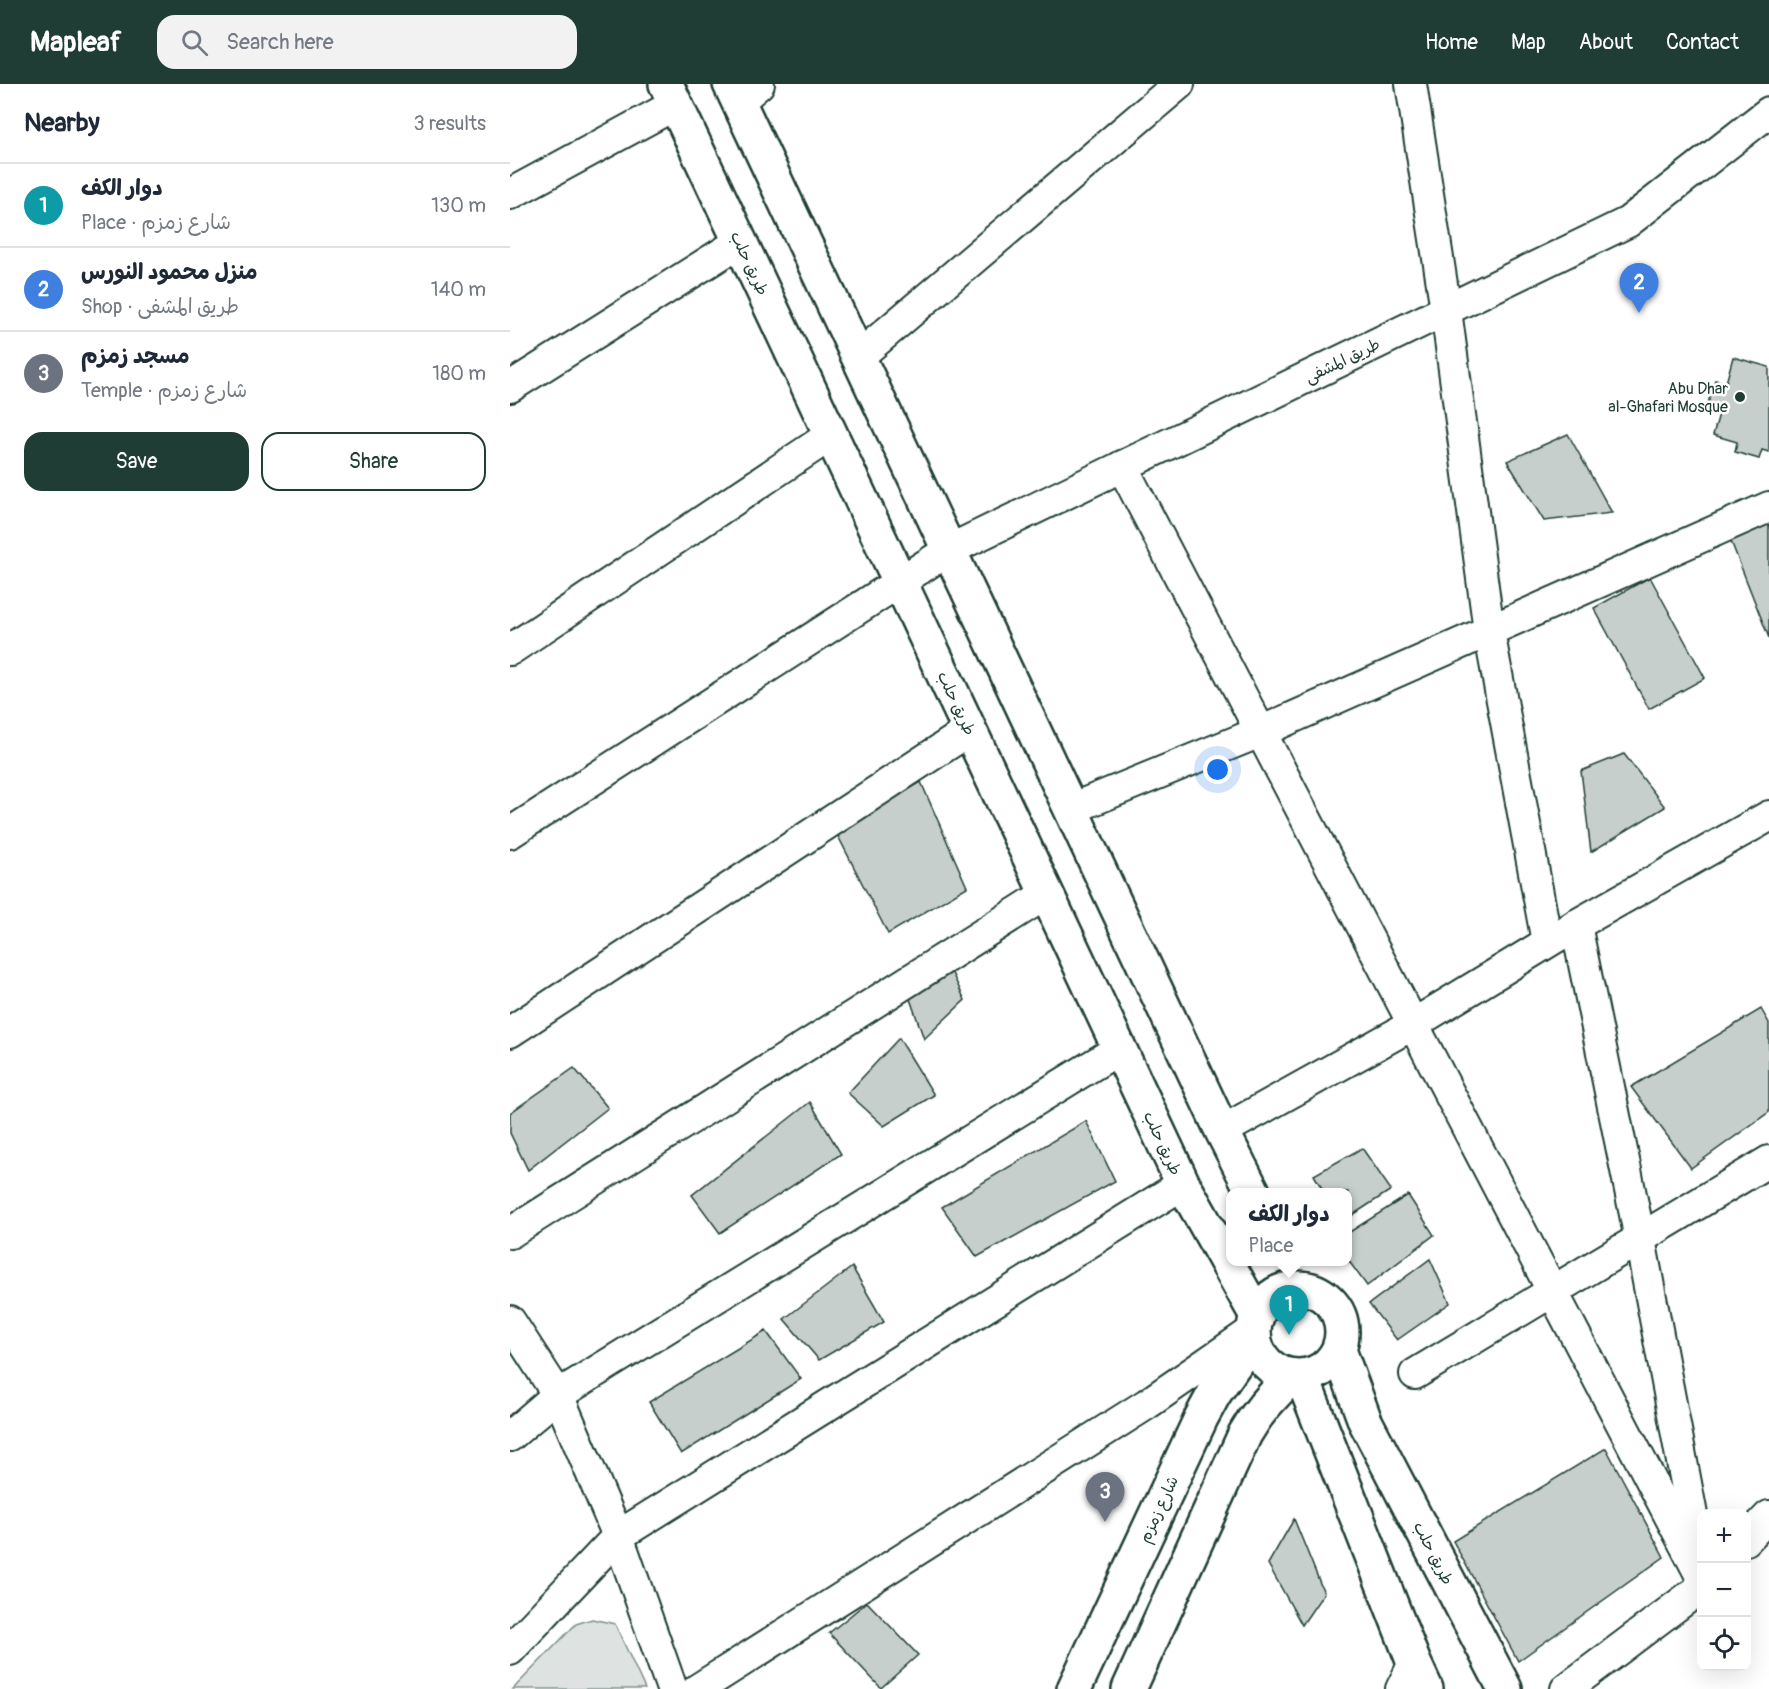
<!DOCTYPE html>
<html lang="en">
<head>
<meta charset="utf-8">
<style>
	:root { --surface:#fff; --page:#f2f2f3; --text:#1f2937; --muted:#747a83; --line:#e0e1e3; --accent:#1f3d34 }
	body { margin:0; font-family:Pangolin,"Playpen Sans Arabic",sans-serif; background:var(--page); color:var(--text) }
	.controls { position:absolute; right:18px; bottom:18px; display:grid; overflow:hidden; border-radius:12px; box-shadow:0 6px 24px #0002 }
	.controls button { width:54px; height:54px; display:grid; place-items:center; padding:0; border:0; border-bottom:2px solid var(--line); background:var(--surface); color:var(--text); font:30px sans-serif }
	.you { position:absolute; left:708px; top:686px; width:21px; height:21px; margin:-15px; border:4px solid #fff; border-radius:50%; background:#1a73e8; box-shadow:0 0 0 9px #1a73e833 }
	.badge { display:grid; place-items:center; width:39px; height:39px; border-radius:50%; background:var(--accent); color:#fff; font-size:20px; font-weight:700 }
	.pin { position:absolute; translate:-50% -50px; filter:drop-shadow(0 2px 3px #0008) }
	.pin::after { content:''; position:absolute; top:32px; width:21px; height:18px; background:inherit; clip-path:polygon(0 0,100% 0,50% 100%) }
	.popup { position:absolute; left:716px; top:1104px; width:126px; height:78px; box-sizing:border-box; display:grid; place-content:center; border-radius:12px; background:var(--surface); filter:drop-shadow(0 2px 4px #0005); font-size:20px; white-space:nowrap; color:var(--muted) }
	.popup b { font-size:22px; color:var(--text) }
	.popup::after { content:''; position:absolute; left:50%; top:100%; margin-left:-12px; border:12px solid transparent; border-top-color:var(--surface) }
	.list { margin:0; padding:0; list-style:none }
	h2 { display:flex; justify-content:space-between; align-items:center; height:78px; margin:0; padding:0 24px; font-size:26px }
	h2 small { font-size:20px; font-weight:400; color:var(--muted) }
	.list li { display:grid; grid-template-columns:39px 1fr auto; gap:18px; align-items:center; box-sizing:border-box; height:84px; padding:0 24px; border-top:2px solid var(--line) }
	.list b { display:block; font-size:22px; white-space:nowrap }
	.list p { margin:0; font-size:20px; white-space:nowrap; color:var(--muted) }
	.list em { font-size:20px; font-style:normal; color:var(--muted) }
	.actions { display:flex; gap:12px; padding:18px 24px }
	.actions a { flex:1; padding:14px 0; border:2px solid var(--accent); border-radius:18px; text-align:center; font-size:21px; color:var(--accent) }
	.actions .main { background:var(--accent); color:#fff }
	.icon { flex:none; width:33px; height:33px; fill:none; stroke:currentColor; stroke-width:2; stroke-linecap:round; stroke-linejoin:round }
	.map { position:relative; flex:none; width:1259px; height:1605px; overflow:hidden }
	header { display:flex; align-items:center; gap:36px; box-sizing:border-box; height:84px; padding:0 30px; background:var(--accent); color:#fff }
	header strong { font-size:28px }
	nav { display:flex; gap:33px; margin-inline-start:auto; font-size:21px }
	.search { width:420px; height:54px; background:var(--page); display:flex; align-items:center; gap:15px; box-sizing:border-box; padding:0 21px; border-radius:18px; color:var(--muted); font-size:22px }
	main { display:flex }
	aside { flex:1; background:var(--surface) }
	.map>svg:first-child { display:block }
</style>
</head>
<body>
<header>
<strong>Mapleaf</strong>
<div class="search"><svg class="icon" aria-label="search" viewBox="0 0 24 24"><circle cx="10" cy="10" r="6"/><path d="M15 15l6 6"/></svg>Search here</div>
<nav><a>Home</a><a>Map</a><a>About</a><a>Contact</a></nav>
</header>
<main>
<aside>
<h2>Nearby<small>3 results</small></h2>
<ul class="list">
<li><span class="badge" style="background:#0f9aa8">1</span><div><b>دوار الكف</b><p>Place · شارع زمزم</p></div><em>130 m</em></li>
<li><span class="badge" style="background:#3f7fe0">2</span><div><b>منزل محمود النورس</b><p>Shop · طريق المشفى</p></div><em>140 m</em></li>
<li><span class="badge" style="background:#6b7280">3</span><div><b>مسجد زمزم</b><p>Temple · شارع زمزم</p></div><em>180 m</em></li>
</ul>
<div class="actions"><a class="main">Save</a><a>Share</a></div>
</aside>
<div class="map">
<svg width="1259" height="1605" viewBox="0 0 1259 1605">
	<rect width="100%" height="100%" fill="#fff"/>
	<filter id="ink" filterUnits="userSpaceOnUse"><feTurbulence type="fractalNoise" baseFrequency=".0167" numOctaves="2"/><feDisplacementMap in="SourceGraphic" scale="12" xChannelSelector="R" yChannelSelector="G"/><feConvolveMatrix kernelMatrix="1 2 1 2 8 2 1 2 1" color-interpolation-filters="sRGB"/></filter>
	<g filter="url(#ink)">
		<path fill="#dee3e2" stroke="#7e908b" stroke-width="1.5" d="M82 1535 105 1540 135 1605H3L66 1540Z"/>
		<g fill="#c7cfcc" stroke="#1f3d34" stroke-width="1.5">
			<path d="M1223 273 1259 283V368L1252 366 1249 375 1225 368 1227 358 1203 351 1209 330 1196 326 1205 296 1216 299Z"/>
			<path d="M1058 350 1102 429 1034 437 997 377Z"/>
			<path d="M1259 433V554L1215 442Z"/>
			<path d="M1140 493 1195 594 1139 625 1084 524Z"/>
			<path d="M1114 670 1155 723 1081 768 1071 687Z"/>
			<path d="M411 698 457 803 378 850 326 748Z"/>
			<path d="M440 885 455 916 414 955 399 912Z"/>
			<path d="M1251 925 1259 939V1028L1181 1084 1121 1003Z"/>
			<path d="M389 954 424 1011 374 1042 338 1009Z"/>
			<path d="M64 984 98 1024 18 1086 0 1049V1029Z"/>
			<path d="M300 1018 331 1070 210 1149 182 1111Z"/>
			<path d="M576 1037 605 1097 467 1173 432 1123Z"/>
			<path d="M852 1064 881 1106 838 1134V1108H814L804 1091Z"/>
			<path d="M898 1111 924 1151 857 1202 838 1176V1149Z"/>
			<path d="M920 1175 940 1219 887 1256 859 1220Z"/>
			<path d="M342 1183 374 1238 309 1276 274 1235Z"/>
			<path d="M256 1247 291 1295 171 1370 139 1318Z"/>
			<path d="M1096 1364 1154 1473 1008 1577 943 1457Z"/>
			<path d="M784 1435 814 1509 792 1541 758 1480Z"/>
			<path d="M357 1518 408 1571 371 1604 319 1549Z"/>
		</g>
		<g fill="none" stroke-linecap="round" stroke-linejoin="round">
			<g stroke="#1f3d34" stroke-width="34">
				<g id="minor">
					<path d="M901 0 936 226 979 547 1037 858"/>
					<path d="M228 18 249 0"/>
					<path d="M0 110 166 20"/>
					<path d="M348 273 669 0"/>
					<path d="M0 303 230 158"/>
					<path d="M612 382 1192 1494"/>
					<path d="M0 566 321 351"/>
					<path d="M561 725 750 648 1259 423"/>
					<path d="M0 749 439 466 1118 138 1259 28"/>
					<path d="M1066 841 1130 1155 1189 1468"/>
					<path d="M0 948 460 646"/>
					<path d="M712 1047 902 941 1066 841 1259 732"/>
					<path d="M0 1149 536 810"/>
					<path d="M0 1237 48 1311 108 1452 162 1605"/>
					<path d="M905 1290 1259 1077"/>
					<path d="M0 1352 48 1311 609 965"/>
					<path d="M1236 1456 1259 1432"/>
					<path d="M0 1566 108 1452 673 1100"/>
					<path d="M188 1605 637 1320 744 1246"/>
					<path d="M891 1605 904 1579"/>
					<path d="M1056 1605 1192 1503"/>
				</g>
			</g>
			<g stroke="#1f3d34" stroke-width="38">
				<g id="secondary">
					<path d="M156 0 673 1100 747 1232"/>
					<path d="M220 0 712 1047 743 1108"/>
					<circle cx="788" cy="1248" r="44"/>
					<path d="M829 1266 855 1337 995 1605"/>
					<path d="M792 1293 904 1579 916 1605"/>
					<path d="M564 1605 691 1334 704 1310 744 1252"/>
					<path d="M619 1605 735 1350C748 1327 763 1310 783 1292"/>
				</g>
			</g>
			<use href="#minor" stroke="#fff" stroke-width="30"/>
			<use href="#secondary" stroke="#fff" stroke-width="33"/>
		</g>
	</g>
	<circle fill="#1f3d34" stroke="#fff" stroke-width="2" cx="1230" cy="313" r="6"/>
	<g text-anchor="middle" stroke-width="5" stroke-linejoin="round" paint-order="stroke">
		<g font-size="16" fill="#1f3d34" stroke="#fff">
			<text transform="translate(240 179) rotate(65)" y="6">طريق حلب</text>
			<text transform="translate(832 276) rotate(-26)" y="6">طريق المشفى</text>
			<text transform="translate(447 619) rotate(65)" y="6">طريق حلب</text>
			<text transform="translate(653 1059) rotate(65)" y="6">طريق حلب</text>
			<text transform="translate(648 1425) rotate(-65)" y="6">شارع زمزم</text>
			<text transform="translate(924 1469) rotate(63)" y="6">طريق حلب</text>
		</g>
		<g font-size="16" fill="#1f3d34" stroke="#fff" text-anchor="end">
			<text x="1218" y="310">Abu Dhar<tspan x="1218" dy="18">al-Ghafari Mosque</tspan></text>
		</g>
	</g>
</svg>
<div class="controls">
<button>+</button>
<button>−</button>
<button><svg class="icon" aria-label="locate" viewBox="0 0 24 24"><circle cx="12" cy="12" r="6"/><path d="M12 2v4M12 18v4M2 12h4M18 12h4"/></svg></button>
</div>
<div class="you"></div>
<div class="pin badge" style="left:779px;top:1251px;background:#0f9aa8">1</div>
<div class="popup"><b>دوار الكف</b>Place</div>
<div class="pin badge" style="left:1129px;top:229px;background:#3f7fe0">2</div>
<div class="pin badge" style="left:595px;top:1438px;background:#6b7280">3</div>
</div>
</main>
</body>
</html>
